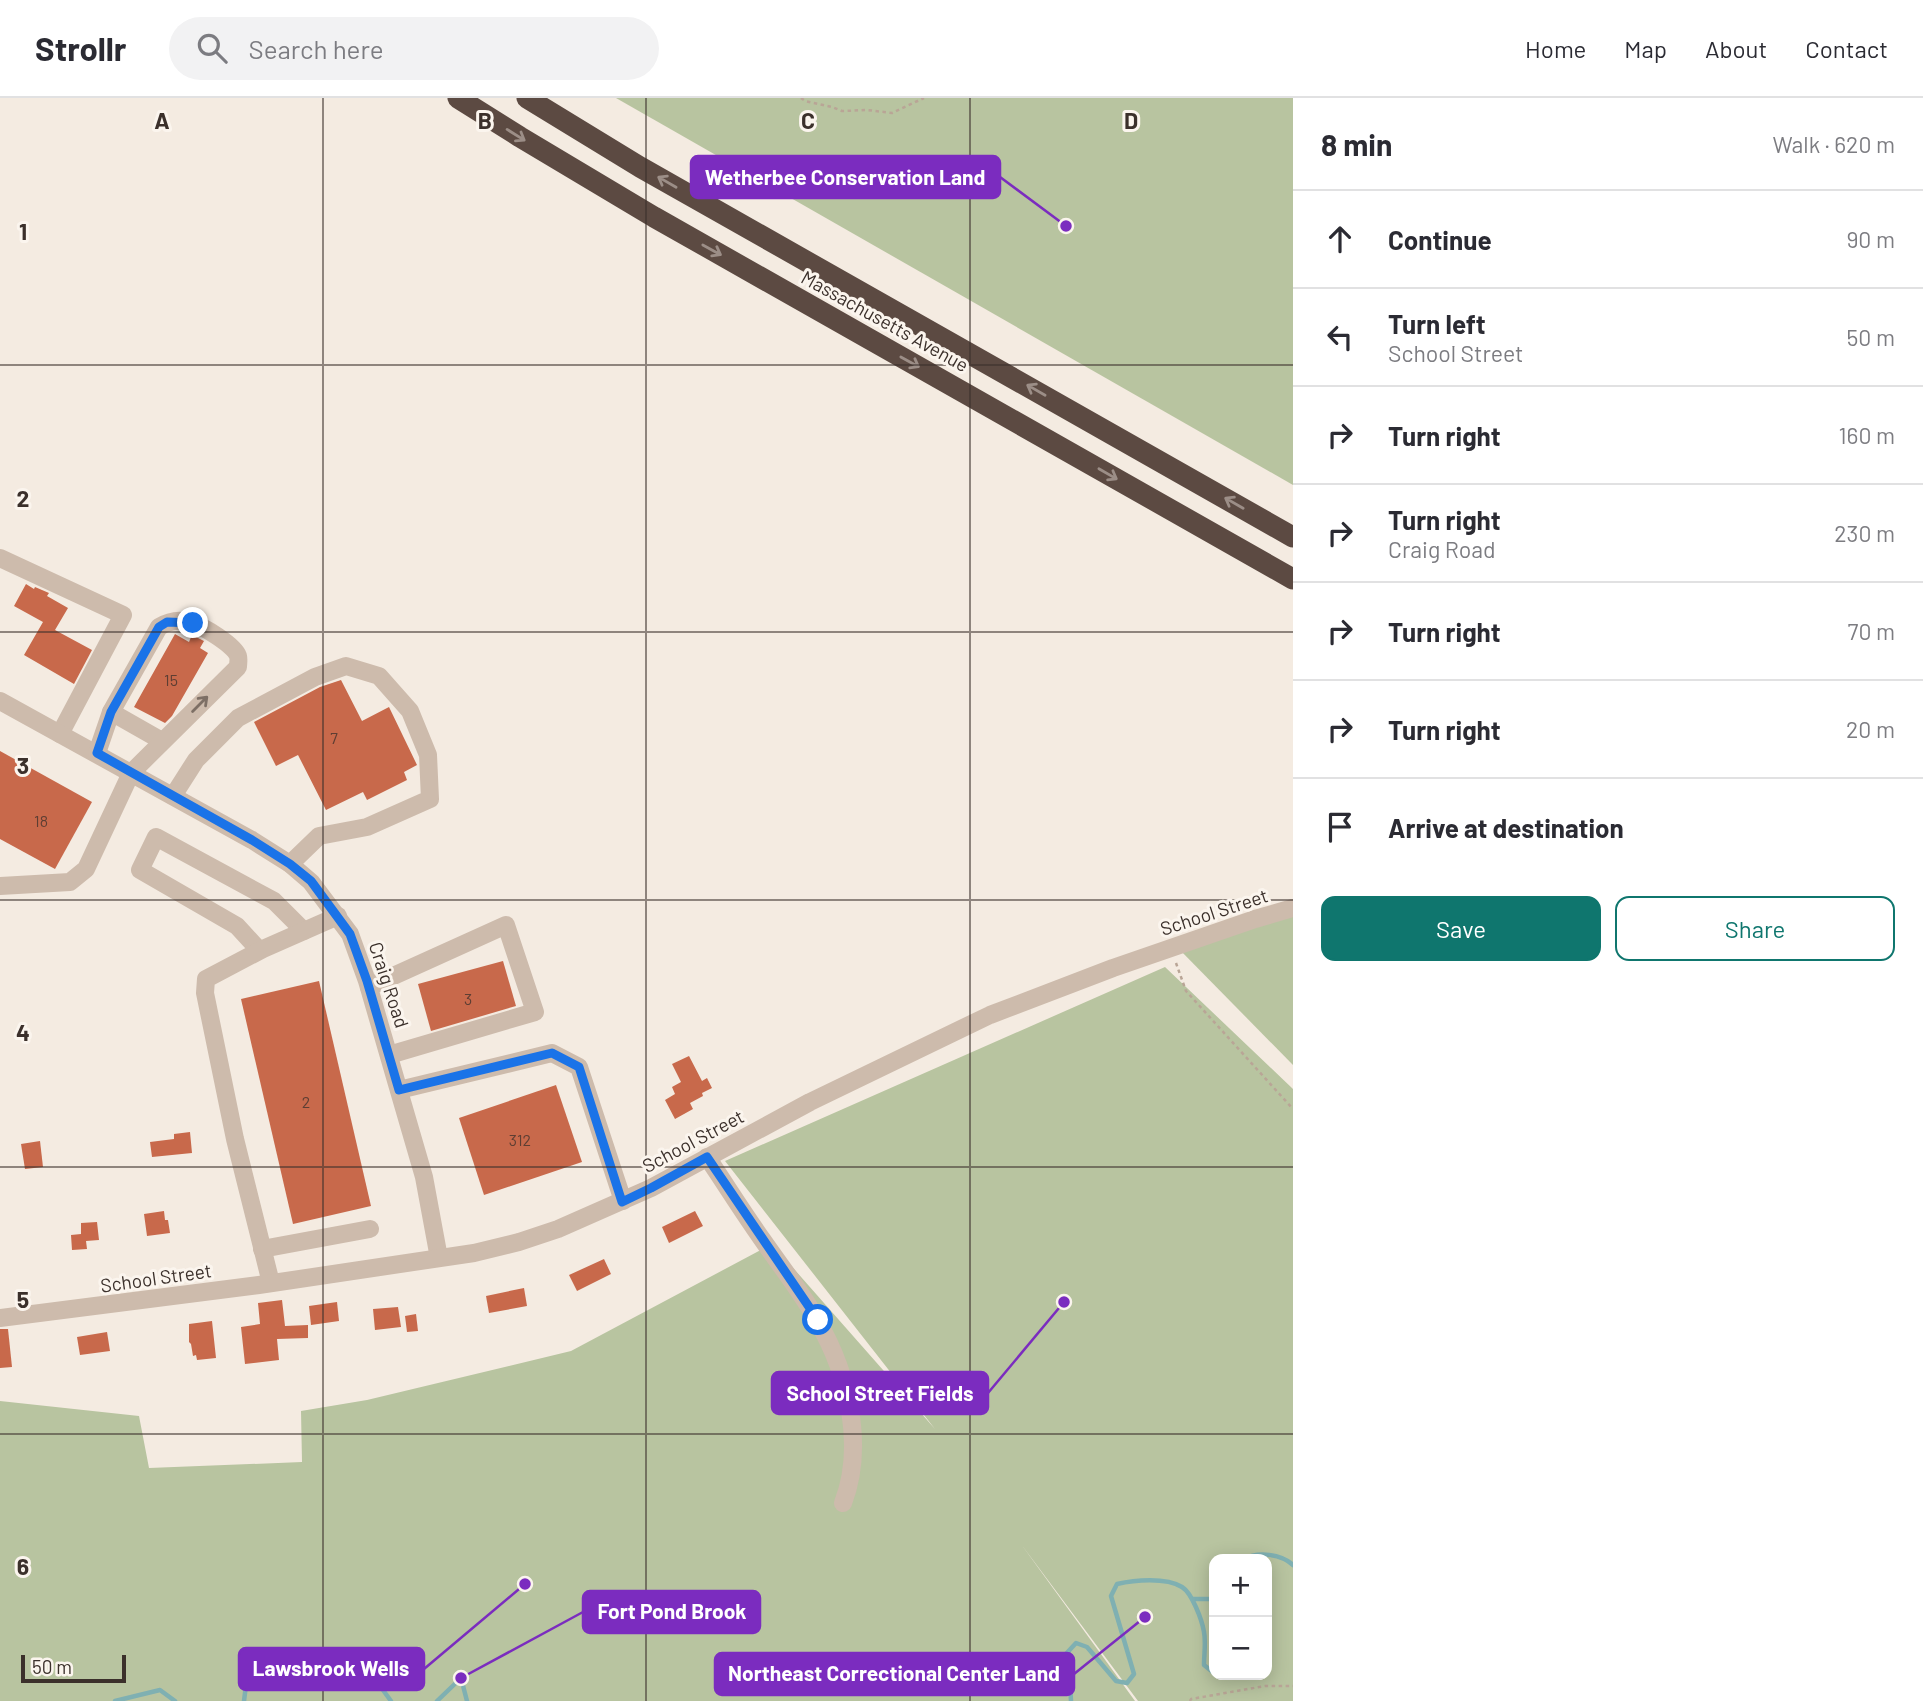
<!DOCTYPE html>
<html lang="en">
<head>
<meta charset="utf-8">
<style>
	:root { --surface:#fff; --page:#f2f2f3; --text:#2b2b33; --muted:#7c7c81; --line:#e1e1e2; --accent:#0f766e }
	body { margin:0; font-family:Barlow,sans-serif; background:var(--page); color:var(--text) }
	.controls { position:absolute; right:21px; bottom:21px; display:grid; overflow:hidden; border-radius:14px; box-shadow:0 4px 18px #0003 }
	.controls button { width:63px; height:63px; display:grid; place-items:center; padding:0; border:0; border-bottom:2px solid var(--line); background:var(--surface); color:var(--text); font:35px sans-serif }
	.scale { position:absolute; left:21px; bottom:18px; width:105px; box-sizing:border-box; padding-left:7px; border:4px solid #3b302b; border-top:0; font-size:19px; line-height:24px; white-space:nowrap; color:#3b302b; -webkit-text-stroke:5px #fbf5ee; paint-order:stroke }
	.stop { position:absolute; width:21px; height:21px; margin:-16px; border:5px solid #1a73e8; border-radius:50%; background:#fff }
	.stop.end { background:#1a73e8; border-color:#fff; box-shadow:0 2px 7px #0008 }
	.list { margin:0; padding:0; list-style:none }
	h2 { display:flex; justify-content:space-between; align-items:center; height:91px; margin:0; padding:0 28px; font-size:30px }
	h2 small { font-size:23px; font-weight:400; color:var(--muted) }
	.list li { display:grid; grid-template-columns:46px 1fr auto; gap:21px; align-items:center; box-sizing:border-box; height:98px; padding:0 28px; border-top:2px solid var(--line) }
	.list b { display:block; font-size:26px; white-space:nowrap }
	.list p { margin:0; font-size:23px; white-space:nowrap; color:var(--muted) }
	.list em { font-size:23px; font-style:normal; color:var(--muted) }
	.actions { display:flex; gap:14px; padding:21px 28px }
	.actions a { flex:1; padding:16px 0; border:2px solid var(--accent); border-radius:14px; text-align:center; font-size:24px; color:var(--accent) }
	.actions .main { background:var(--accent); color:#fff }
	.icon { flex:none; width:38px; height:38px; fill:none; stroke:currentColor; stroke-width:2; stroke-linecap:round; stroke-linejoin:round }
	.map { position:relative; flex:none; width:1293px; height:1603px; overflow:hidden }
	header { display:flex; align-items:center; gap:42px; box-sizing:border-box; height:98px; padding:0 35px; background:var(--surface); border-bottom:2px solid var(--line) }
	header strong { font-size:33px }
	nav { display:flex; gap:38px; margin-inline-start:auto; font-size:24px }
	.search { width:490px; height:63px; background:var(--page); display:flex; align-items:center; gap:18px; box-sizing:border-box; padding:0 24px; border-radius:38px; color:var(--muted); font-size:26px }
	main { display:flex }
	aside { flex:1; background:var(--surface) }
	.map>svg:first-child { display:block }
</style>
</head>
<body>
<header>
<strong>Strollr</strong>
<div class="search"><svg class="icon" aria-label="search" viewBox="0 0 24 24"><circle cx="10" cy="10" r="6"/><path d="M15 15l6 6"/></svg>Search here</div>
<nav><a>Home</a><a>Map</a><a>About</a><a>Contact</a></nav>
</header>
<main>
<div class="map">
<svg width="1293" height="1603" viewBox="0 0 1293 1603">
	<rect width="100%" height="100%" fill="#f4ebe1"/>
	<g fill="#b8c4a0" fill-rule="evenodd">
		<path d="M616 0H1293V387Z"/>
		<path d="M1293 818V967L1177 849Z"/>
		<path d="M1165 869 1293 991V1603H1138L1021 1446 1135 1603H0V1303L139 1318 149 1370 302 1364 301 1313 367 1302 571 1253 772 1146 935 1331 725 1063ZM1214 1461H1267V1577H1214Z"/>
	</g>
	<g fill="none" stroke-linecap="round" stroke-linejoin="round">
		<g stroke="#7fb0b2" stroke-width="4.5">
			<path d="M1244 1461C1258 1453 1281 1456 1293 1467"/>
			<path d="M1193 1501H1214"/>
			<path d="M115 1603 160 1592 175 1603"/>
			<path d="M244 1603 250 1555 319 1564 375 1581 391 1603"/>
			<path d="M437 1603 461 1580 467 1603"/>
			<path d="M1071 1603 1070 1587 1062 1572 1064 1558 1076 1545 1087 1549 1116 1583 1127 1585 1134 1576 1111 1498 1117 1486C1134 1482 1166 1479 1182 1489 1192 1495 1202 1522 1204 1534 1206 1544 1204 1556 1204 1567L1214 1575"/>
		</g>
	</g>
	<g fill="#c8694b">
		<path d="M26 486 34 491 35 489 49 495 47 498 68 510 55 532 92 552 74 586 24 557 43 524 14 508Z"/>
		<path d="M175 536 189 544 192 537 204 543 200 550 208 555 172 618 165 625 134 609Z"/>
		<path d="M341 582 362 623 389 609 417 667 404 674 407 682 367 702 363 694 326 712 298 657 276 668 254 624 320 589Z"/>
		<path d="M0 653 92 704 55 771 0 741Z"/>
		<path d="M503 863 516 908 431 933 418 886Z"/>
		<path d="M319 883 371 1108 293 1126 241 901Z"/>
		<path d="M689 958 702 983 707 980 712 990 702 995 703 998 690 1005 693 1011 675 1021 665 1002 675 996 672 989 681 984 672 966Z"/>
		<path d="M556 987 582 1064 484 1097 459 1020Z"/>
		<path d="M190 1034 192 1055 152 1059 150 1044 174 1041V1036Z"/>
		<path d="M40 1043 43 1069 25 1071 21 1046Z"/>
		<path d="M164 1113 165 1122H168L170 1135 147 1138 144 1116Z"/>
		<path d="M695 1113 703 1128 669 1145 662 1129Z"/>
		<path d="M97 1124 99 1142 86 1143 87 1151 72 1152 71 1137 81 1136V1125Z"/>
		<path d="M604 1161 611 1176 577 1193 569 1177Z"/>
		<path d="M524 1190 527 1208 489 1215 486 1198Z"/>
		<path d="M282 1202 285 1228 308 1227V1240L277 1241 279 1262 245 1266 241 1229 260 1226 258 1205Z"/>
		<path d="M337 1204 339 1223 311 1227 309 1208Z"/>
		<path d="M398 1209 401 1229 375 1232 373 1211Z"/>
		<path d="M416 1216 418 1233 407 1234 405 1218Z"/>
		<path d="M212 1223 216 1260 197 1262 196 1257 193 1258 191 1246 189 1244V1226Z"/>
		<path d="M0 1231H8L12 1269 0 1270Z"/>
		<path d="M107 1234 110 1253 80 1257 77 1239Z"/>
	</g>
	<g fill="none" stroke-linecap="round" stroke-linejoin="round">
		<g stroke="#b9a596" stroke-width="2.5" stroke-dasharray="3.5 3.5" stroke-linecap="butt">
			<path d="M801 0 805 3 832 9 842 13 867 12 892 15 924 0"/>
			<path d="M1176 865 1186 893 1293 1011"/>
			<path d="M1190 1603 1191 1601 1265 1588H1293"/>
		</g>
		<g stroke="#cdbbac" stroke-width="18">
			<path d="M0 460 123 517 60 636"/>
			<path d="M0 603 252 742 290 766 311 784 350 836 367 883 424 1079 439 1160"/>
			<path d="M111 614 162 643"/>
			<path d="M173 698 196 662 238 620 315 579 346 568 379 578 410 613 428 657 430 701 367 729 319 738 290 766"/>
			<path d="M0 788 70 784 86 771 131 675 238 569C238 566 239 561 238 558 234 547 203 528 192 525 181 521 169 523 159 529L111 614 97 655"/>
			<path d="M259 852 237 828 140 772 156 739 274 803 304 833"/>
			<path d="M369 889 506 827 535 914 389 957"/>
			<path d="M399 992 552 955 579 969 623 1103"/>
			<path d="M707 1059C726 1087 744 1116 764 1144 782 1170 803 1196 818 1224 848 1275 865 1348 843 1405"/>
			<path d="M262 1151 370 1131"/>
			<path d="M271 1185 235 1041 205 895 206 881 263 851 338 818"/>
			<path d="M0 1220 259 1187 474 1155 519 1144 558 1131 651 1090 810 1004 990 917 1113 870 1255 821 1293 810"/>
		</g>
		<g stroke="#5c4a42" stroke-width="21">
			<path d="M458 0 520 39 654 119 1293 481"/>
			<path d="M527 0 640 69 1293 439"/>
		</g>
	</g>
	<defs><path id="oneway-shaft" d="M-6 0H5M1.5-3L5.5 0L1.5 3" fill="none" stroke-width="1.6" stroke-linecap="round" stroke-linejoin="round" transform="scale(1.75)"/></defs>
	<g stroke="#9c8e87">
		<use href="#oneway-shaft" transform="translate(516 37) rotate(32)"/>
		<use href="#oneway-shaft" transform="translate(667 84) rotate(-150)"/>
		<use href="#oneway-shaft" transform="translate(712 152) rotate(29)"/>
		<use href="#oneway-shaft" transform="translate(910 264) rotate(29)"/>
		<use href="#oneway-shaft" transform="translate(1036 292) rotate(-150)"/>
		<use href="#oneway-shaft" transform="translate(1108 376) rotate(30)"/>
		<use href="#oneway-shaft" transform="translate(1234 405) rotate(-150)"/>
	</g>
	<use stroke="#7d6f65" href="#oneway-shaft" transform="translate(200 606) rotate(-45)"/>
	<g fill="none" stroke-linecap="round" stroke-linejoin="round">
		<path stroke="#1a73e8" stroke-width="9" d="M193 525 167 524 159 529 111 614 97 655 252 742 290 766 311 783 350 836 367 883 399 992 552 955 579 969 622 1104 651 1090 707 1059 818 1222"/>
	</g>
	<path fill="none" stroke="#3b302b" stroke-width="2" stroke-opacity="0.55" d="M323 0V1603M646 0V1603M970 0V1603M0 267H1293M0 534H1293M0 802H1293M0 1069H1293M0 1336H1293"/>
	<g text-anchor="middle" stroke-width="6" stroke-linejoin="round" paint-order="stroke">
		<g font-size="16" fill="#5e3e33">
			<text x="171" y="588">15</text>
			<text x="334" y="646">7</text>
			<text x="41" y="729">18</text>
			<text x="468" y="907">3</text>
			<text x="306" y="1010">2</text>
			<text x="520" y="1048">312</text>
		</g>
		<g font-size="19" fill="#3b302b" stroke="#fbf5ee">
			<text transform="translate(885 223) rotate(29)" y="7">Massachusetts Avenue</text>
			<text transform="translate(1214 814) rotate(-18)" y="7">School Street</text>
			<text transform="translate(389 887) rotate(72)" y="7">Craig Road</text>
			<text transform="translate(693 1043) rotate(-28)" y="7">School Street</text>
			<text transform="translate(156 1180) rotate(-8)" y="7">School Street</text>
		</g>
	</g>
	<g font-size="23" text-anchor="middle" font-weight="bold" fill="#3b302b" stroke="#fbf5ee" stroke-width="6" stroke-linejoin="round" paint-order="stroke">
		<text x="162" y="31">A</text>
		<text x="485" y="31">B</text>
		<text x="808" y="31">C</text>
		<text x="1131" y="31">D</text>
		<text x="23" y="142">1</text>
		<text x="23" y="409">2</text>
		<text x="23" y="676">3</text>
		<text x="23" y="943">4</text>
		<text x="23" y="1210">5</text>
		<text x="23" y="1477">6</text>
	</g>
	<path fill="none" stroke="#7b2cbf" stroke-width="2.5" d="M1066 128L1000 79M1064 1204L988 1295M461 1580L583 1514M525 1486L424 1571M1145 1519L1074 1576"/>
	<g fill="#7b2cbf" stroke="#fbf5ee" stroke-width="2.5">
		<circle cx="1066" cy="128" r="7"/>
		<circle cx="1064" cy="1204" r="7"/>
		<circle cx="461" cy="1580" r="7"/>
		<circle cx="525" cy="1486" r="7"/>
		<circle cx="1145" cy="1519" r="7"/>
	</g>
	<g fill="#7b2cbf" stroke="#7b2cbf" stroke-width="2.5">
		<rect x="691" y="58" width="309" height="42" rx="7"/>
		<rect x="772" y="1274" width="216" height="42" rx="7"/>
		<rect x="583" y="1493" width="177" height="42" rx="7"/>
		<rect x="239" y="1550" width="185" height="42" rx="7"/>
		<rect x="715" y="1555" width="359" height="42" rx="7"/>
	</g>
	<g font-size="21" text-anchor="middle" font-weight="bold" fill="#fff">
		<text x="845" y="87">Wetherbee Conservation Land</text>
		<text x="880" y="1303">School Street Fields</text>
		<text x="672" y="1521">Fort Pond Brook</text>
		<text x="331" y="1578">Lawsbrook Wells</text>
		<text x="894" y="1583">Northeast Correctional Center Land</text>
	</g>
</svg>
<div class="controls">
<button>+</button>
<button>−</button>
</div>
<div class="scale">50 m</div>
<div class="stop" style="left:818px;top:1222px"></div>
<div class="stop end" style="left:193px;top:525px"></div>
</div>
<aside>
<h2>8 min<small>Walk · 620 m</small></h2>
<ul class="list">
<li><svg class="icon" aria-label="ahead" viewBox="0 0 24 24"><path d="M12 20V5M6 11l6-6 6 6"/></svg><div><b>Continue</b></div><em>90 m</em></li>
<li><svg class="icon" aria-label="left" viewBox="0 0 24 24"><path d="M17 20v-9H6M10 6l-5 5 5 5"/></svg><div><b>Turn left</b><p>School Street</p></div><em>50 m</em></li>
<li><svg class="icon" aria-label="right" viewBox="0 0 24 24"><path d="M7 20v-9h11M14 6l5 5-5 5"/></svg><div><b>Turn right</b></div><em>160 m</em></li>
<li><svg class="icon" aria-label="right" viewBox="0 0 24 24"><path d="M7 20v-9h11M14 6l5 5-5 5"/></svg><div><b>Turn right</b><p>Craig Road</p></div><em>230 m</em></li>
<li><svg class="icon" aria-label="right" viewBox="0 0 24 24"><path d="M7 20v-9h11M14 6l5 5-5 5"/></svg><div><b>Turn right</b></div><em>70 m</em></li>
<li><svg class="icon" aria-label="right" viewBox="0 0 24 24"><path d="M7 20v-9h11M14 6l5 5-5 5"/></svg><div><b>Turn right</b></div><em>20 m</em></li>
<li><svg class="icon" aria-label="arrive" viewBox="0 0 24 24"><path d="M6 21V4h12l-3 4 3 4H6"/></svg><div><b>Arrive at destination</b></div></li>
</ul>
<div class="actions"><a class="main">Save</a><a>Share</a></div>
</aside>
</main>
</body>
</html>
